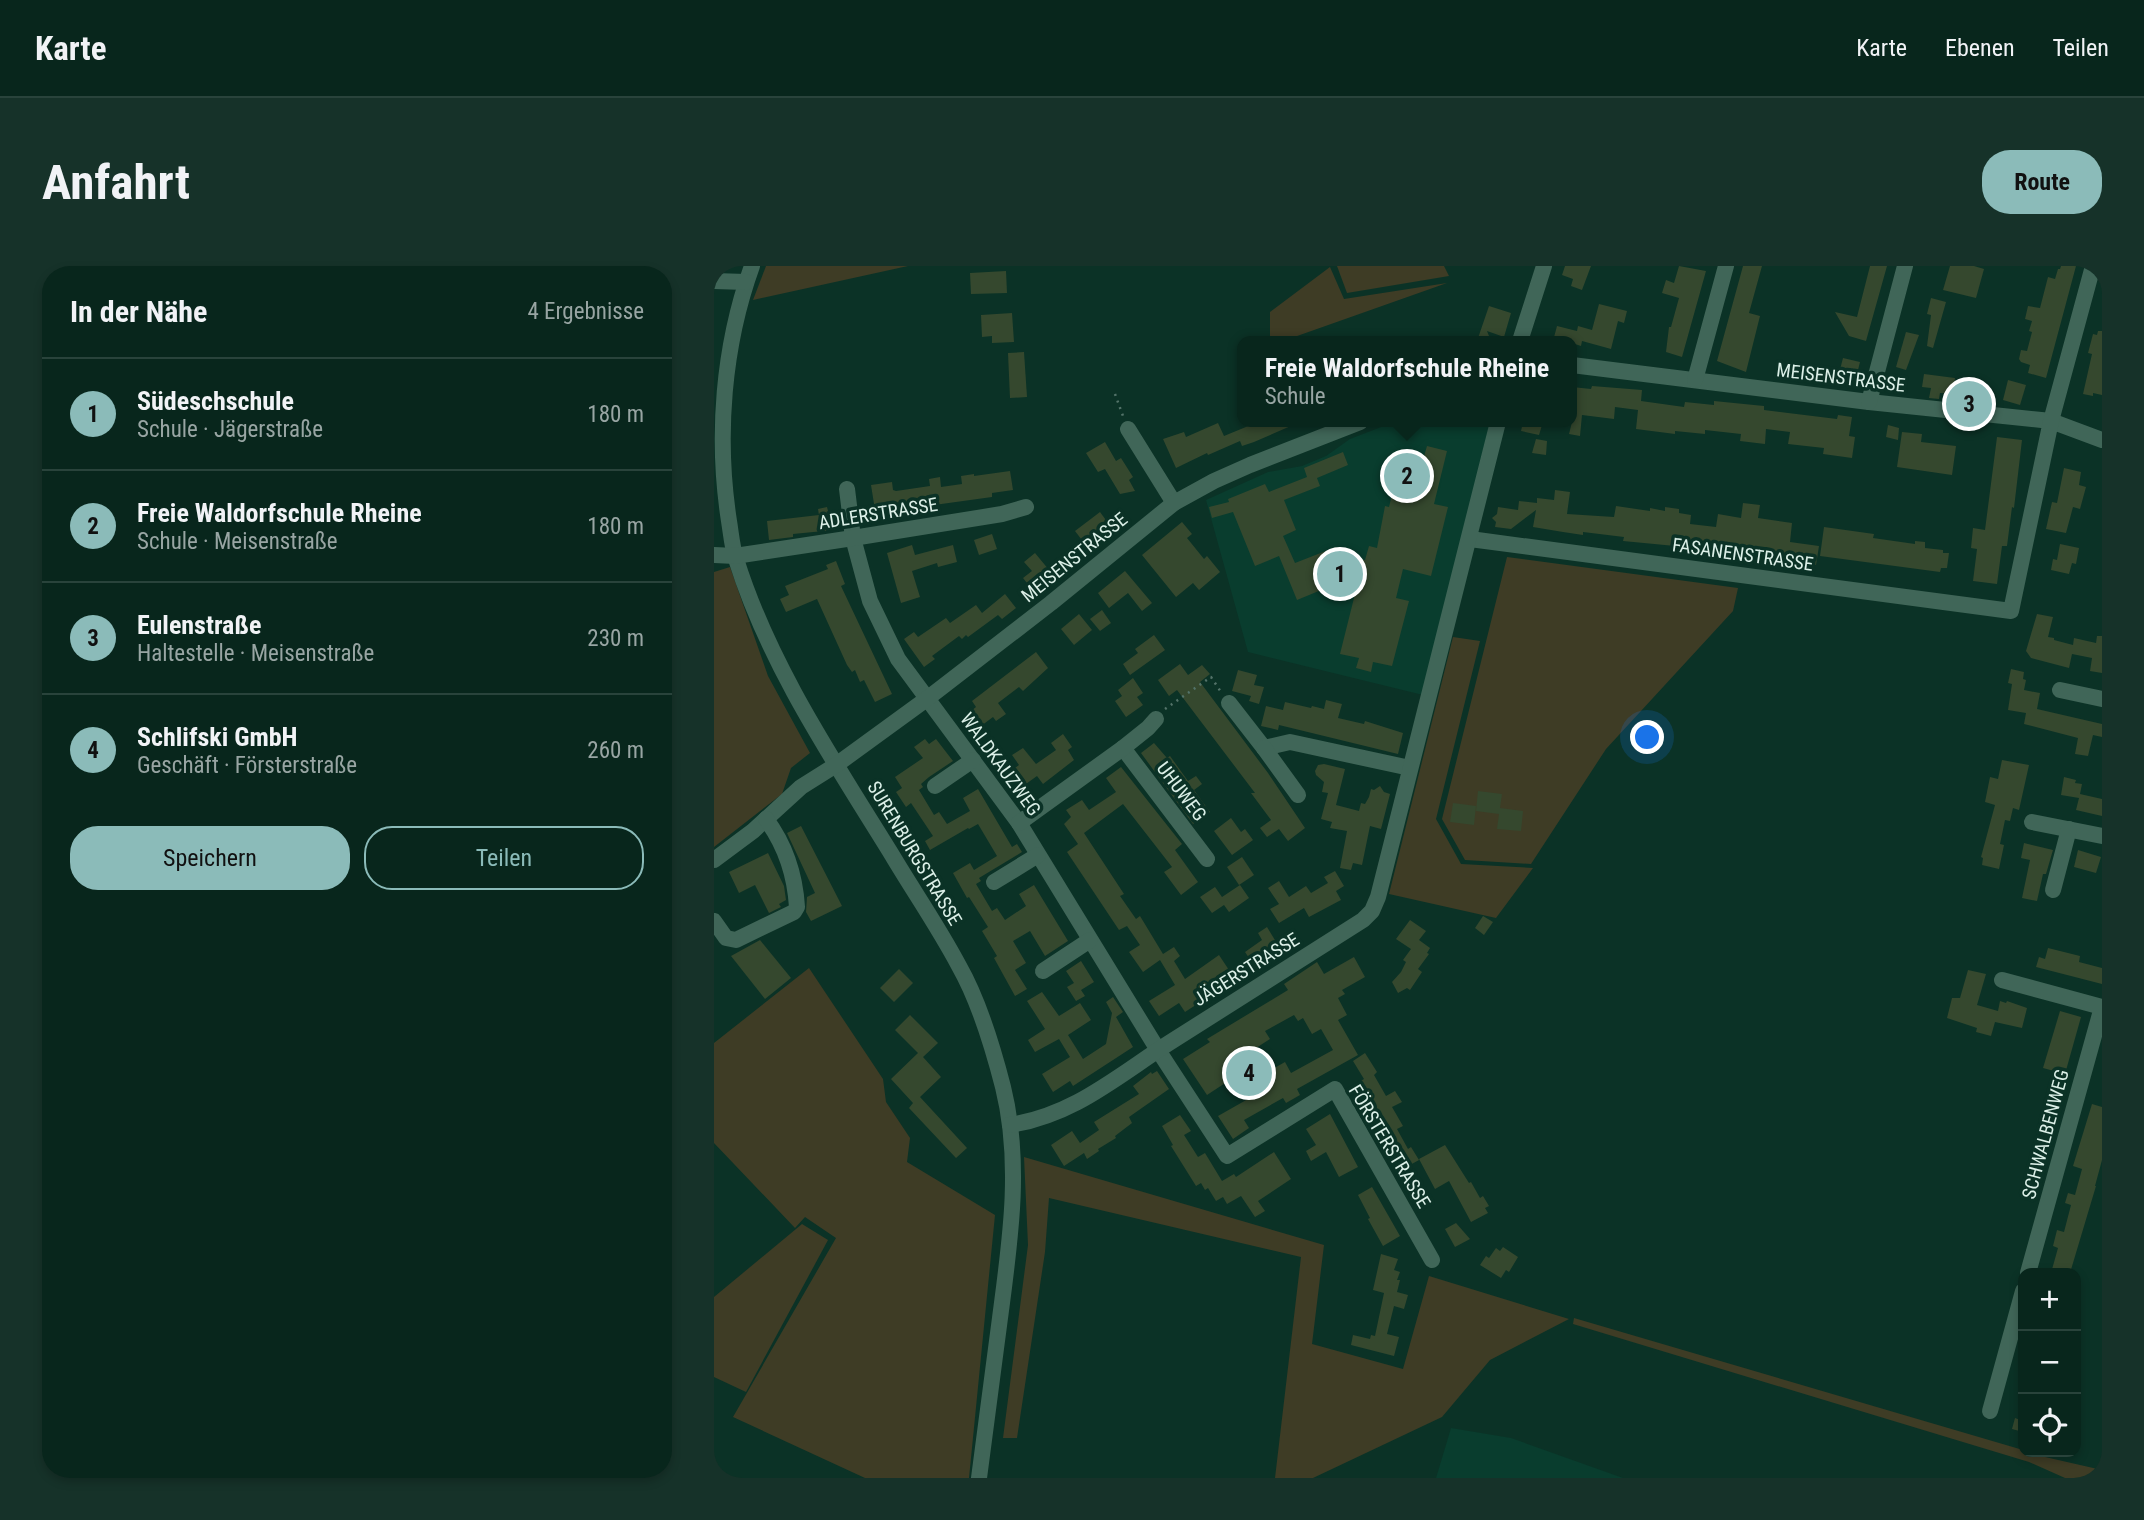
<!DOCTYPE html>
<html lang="de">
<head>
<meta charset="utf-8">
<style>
	:root { --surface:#08261c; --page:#163229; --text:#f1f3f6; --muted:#98a5a3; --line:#29433b; --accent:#8bbbb9 }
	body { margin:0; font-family:"Roboto Condensed",sans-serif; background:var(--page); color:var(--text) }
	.controls { position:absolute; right:21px; bottom:21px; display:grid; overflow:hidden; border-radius:14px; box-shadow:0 4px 10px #0003 }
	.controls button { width:63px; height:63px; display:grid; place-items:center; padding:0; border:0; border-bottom:2px solid var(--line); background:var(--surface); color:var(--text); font:35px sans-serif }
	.you { position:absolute; left:934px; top:472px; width:24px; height:24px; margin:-18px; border:5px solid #fff; border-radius:50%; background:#1a73e8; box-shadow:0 0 0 10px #1a73e833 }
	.badge { display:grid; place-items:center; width:46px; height:46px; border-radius:50%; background:var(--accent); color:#111; font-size:23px; font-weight:700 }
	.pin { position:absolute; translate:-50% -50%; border:4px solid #fff; box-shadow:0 2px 7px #0006 }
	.popup { position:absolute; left:523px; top:70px; width:340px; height:91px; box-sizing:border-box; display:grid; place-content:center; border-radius:14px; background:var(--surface); filter:drop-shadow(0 2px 5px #0005); font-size:23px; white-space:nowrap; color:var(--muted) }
	.popup b { font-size:26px; color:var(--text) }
	.popup::after { content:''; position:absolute; left:50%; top:100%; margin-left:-14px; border:14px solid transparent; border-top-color:var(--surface) }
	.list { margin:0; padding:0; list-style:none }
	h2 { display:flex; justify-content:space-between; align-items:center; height:91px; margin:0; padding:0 28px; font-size:30px }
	h2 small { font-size:23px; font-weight:400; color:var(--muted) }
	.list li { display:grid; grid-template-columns:46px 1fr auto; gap:21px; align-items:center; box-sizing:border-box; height:112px; padding:0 28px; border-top:2px solid var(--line) }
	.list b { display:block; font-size:26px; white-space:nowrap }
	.list p { margin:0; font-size:23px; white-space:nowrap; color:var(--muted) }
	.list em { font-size:23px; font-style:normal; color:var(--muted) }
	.actions { display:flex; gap:14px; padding:21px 28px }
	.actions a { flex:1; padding:16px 0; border:2px solid var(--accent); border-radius:28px; text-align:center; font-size:24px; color:var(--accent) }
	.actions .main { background:var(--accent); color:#111 }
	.icon { flex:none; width:38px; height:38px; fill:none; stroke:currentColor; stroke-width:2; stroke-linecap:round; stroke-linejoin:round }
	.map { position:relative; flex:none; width:1388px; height:1212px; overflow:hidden; border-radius:28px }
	header { display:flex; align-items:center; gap:42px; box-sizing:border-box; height:98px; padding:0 35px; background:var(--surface); border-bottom:2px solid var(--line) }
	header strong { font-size:33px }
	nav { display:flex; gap:38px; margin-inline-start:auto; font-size:24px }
	.intro { display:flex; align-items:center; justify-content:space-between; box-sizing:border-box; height:168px; padding:0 42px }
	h1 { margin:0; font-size:49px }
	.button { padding:18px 32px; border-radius:28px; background:var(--accent); color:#111; font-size:24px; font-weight:700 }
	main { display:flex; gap:42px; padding:0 42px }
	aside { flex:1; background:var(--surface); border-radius:28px; box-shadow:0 4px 10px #0003 }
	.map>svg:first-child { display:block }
</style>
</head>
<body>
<header>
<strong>Karte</strong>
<nav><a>Karte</a><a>Ebenen</a><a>Teilen</a></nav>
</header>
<div class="intro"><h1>Anfahrt</h1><a class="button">Route</a></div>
<main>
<aside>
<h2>In der Nähe<small>4 Ergebnisse</small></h2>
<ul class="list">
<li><span class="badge">1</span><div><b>Südeschschule</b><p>Schule · Jägerstraße</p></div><em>180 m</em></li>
<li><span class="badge">2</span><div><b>Freie Waldorfschule Rheine</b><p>Schule · Meisenstraße</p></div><em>180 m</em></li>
<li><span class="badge">3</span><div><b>Eulenstraße</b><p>Haltestelle · Meisenstraße</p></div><em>230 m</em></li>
<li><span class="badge">4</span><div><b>Schlifski GmbH</b><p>Geschäft · Försterstraße</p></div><em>260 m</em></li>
</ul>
<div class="actions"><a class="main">Speichern</a><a>Teilen</a></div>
</aside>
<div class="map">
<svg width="1388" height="1212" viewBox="0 0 1388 1212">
	<rect width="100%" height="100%" fill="#0b3226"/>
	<g fill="#093d2e">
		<path d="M680 156H777L709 429 534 386 492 234 554 206 588 200 612 190 636 173Z"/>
		<path d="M737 1162 797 1172 909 1212H722Z"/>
	</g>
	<g fill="#3e3c25">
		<path d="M52 0H194L39 34Z"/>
		<path d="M623 0H730L735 10 633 27Z"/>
		<path d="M616 1 630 33 733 17 569 75H556V46Z"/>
		<path d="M793 291 1024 322 1019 345 892 483 817 598 751 594 728 553Z"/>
		<path d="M16 301 54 410 96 487 77 502 68 528 0 581V306Z"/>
		<path d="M739 371 766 375 722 553 747 598 819 602 782 652 675 628Z"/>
		<path d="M95 702 169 813 172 836 196 872 193 896 281 949 255 1212H151L19 1151 122 972 91 951 81 962 0 877V777Z"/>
		<path d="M310 891 610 979 598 1078 689 1103 715 1010 855 1053 776 1094 728 1151 599 1212H561L587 991 335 932 331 986 303 1172H289L314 979Z"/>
		<path d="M88 958 114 974 32 1126 0 1111V1031Z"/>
		<path d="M860 1052 1309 1184V1186L1388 1204V1212H1351L1315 1196 859 1058Z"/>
	</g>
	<g fill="#35482e" fill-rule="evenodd">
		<path d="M851 0H877L868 24 857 20 859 13 848 9Z"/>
		<path d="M965 0 992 5 968 91 952 86 955 61H957L965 32 948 27 952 14 960 17Z"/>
		<path d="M1029 0H1048L1035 47 1046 50 1032 106 1003 95Z"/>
		<path d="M1156 0H1173L1152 75 1135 70 1121 46 1143 51Z"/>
		<path d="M1236 0H1260L1270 3 1262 32 1229 24Z"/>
		<path d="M1347 0H1362L1332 112 1314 107 1316 99 1307 96 1305 93 1307 84 1313 85 1318 66 1315 65 1318 55 1311 53 1314 40 1326 42 1334 11 1341 13 1344 3H1346Z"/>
		<path d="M292 5 293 27 257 28 256 7Z"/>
		<path d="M1217 32 1232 36 1219 82 1213 80 1217 49 1213 48Z"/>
		<path d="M885 38 913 45 910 57 904 55 897 83 868 75 867 80 858 77V75H839L843 60 863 65 864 60 878 64Z"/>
		<path d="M775 40 797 47 790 71 773 65 777 75H763Z"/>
		<path d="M298 47 300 76 278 77V70L268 71 267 49Z"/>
		<path d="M1384 65H1388V129L1379 127V130L1369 128 1378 88 1374 87 1379 68 1383 69Z"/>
		<path d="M1192 66 1205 69 1192 104 1182 101Z"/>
		<path d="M310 86 313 131 296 132 294 87Z"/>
		<path d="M1129 92 1146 96 1140 120 1123 115Z"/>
		<path d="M1210 108 1241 112 1239 128 1226 127 1225 133 1215 132 1217 122 1208 121Z"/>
		<path d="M1294 114 1312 119 1306 139 1289 134Z"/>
		<path d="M878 120 928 124 927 135 970 141 971 136 1000 139V135L1050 140V144L1123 153 1124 149 1138 151 1135 170 1141 171 1138 192 1109 188 1110 182 1074 178 1076 166 1052 163 1051 178 1026 175 1027 168 991 164V168L961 165V168L922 163 924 144 901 141 900 153 868 149 866 170 855 168 858 156V121L877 123Z"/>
		<path d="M544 156H586L540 176 528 180 526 175 494 189 493 187 462 202 449 173 470 166 472 171 504 157 510 170Z"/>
		<path d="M809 156H829L825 169 807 165Z"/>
		<path d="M1174 159 1185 162 1184 174 1172 171Z"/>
		<path d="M1188 166 1208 168 1207 176 1242 180 1238 209 1183 201Z"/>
		<path d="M1283 171 1308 174 1300 242 1298 241 1293 280H1288L1283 318 1259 315 1263 283 1257 282 1259 262 1271 264Z"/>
		<path d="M822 173 833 175 832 189 818 187Z"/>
		<path d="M391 176 402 195 407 192 419 211 415 214 421 225 406 228 391 203 384 206 372 187Z"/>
		<path d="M713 180 733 185 720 238 734 241 717 310 689 303 682 332 695 335 678 400 659 396 657 406 642 402 645 392 626 388 646 308 583 334 565 290 541 300 519 246 498 252 495 241 515 236 514 233 551 218 555 226 593 211 590 202 629 186 634 199 603 212 606 220 570 234 582 264 569 270 581 297 622 281 625 288 651 294 655 280 663 282 671 240 675 241 688 189 709 194Z"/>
		<path d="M1350 202 1367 206 1365 219 1372 221 1366 243 1359 241 1352 267 1332 263 1338 236 1343 237Z"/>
		<path d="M296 205 299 224 278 227V231L184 244V241L161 244 157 219 178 216 179 224 182 225 216 220 215 213 226 211 227 221 248 218 247 210 260 208V210Z"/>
		<path d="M841 224 856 226 853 248 900 251 902 240 936 245V242L951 245V241L965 243V247L977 249 976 258 1002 261 1004 248 1027 252 1029 237 1046 239 1044 252 1078 257 1076 276 1105 280 1102 299 1034 287 909 275 910 271 869 266V269L849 266 819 261 822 244 797 263 781 261 782 256 778 252 783 248 784 241 804 244 805 235 823 237V232L840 234Z"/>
		<path d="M113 241 115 249H117L120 264 79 268V271L55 274 53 255 105 249 104 243Z"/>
		<path d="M386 246 397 261 374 282 361 265Z"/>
		<path d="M468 256 478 268 473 272 490 293 493 290 506 306 485 324 479 317 462 331 428 289Z"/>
		<path d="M1110 261 1160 268 1159 272 1201 278V275L1211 276V282L1229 284V287H1235L1233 302H1227L1226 306 1106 290Z"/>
		<path d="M278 268 283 283 265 289 260 274Z"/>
		<path d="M1346 278 1365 282 1362 298 1358 297 1355 308 1337 304 1339 293 1343 294Z"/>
		<path d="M198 279 201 289 239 279 243 296 224 301 223 297 198 305 206 331 187 337 173 287Z"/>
		<path d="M321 287 340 310 320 326 309 312 318 305 310 296Z"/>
		<path d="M122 295 131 318 127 320 178 428 161 436 150 414 146 416 141 404 138 406 133 399 103 333 72 346 66 333 75 329 71 320 114 303 112 299Z"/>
		<path d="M411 305 438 337 428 345 414 327 395 342 384 327Z"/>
		<path d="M291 328 302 342 288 353 284 349 254 371 252 369 248 373 245 370 218 390 221 393 210 401 190 373 200 366 204 371 232 352 236 357 262 339 268 347Z"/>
		<path d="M388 344 397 357 386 365 376 353Z"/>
		<path d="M365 348 378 364 360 379 347 363Z"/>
		<path d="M1323 348 1339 351 1334 371 1340 372V374L1359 379 1360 372 1382 377 1383 370H1388V407L1376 405 1378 392 1358 388 1355 402 1317 392 1312 385Z"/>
		<path d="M440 369 451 384 416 409 409 398 424 387 421 383Z"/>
		<path d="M322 386 334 402 309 425 305 421 284 437 292 448 282 455 279 451 263 463 252 449 262 441 258 435Z"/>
		<path d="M466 398 474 409 488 399 496 408 486 416 554 507 591 562 574 575 565 563 553 571 546 562 557 554 537 527H541L463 424 455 430 444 414Z"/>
		<path d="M1297 403 1310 406 1309 413 1312 414 1310 424 1326 427 1323 443 1388 458V471L1379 469 1374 490 1361 488 1364 472 1310 458 1312 447 1294 444 1298 418 1294 417Z"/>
		<path d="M524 404 543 409 540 419 550 421 545 438 535 435 537 430 518 425Z"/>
		<path d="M419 412 429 427 423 431 429 439 412 451 401 435 408 430 404 424Z"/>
		<path d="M612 434 628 438 624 452 650 458 651 455 689 467 684 488 565 459 564 464 547 460 552 440 569 444 571 436 597 442 598 440 610 443Z"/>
		<path d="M349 468 358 481 354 484 360 494 329 518 323 510 305 523 293 508 305 499 298 489 309 482 322 498 342 484 337 477Z"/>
		<path d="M211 473 215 478 222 473 239 495 215 511 207 518 209 521 205 524 220 549 225 546 233 558 256 545 249 532 264 523 298 581 303 578 308 586 265 612 267 615 262 618 278 645 283 642 291 654 312 640 305 628 320 619 354 675 331 690 316 665 299 675 312 697 301 704 313 723 301 730 280 692 283 690 268 665 274 661 255 631 253 632 239 607 256 597 260 604 283 590 264 558 255 563 254 562 216 584 211 575 219 570 197 537 192 541 182 526 188 522 181 511 209 492 200 481Z"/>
		<path d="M440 477 453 492 456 490 474 515 482 510 488 518 480 524 496 546 479 558 427 487Z"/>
		<path d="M1288 494 1315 499 1305 544 1299 542 1296 555 1291 554 1286 578 1290 579 1285 603 1268 599 1269 592 1267 591 1281 539 1271 536 1276 511 1284 513Z"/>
		<path d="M610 498 631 503 622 539 645 545 647 537 651 538 655 531 657 523 660 524 666 520 670 526 676 528 667 563 656 560 648 599 639 597 637 604 626 602 633 565 616 562 618 556 607 553 614 527 608 526 610 516 602 509 601 505 604 499Z"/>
		<path d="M407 501 468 578 461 584 484 616 467 629 450 606 458 601 409 538 370 567 410 628 406 630 422 653 426 650 449 688 460 681 466 690 460 695 471 713 505 689 515 704 535 692 531 686 548 674 544 667 553 661 567 684 527 712 529 716 514 725 511 720 471 746 465 737 445 750 435 735 461 719 446 694 429 706 415 686 426 679 413 660 405 664 353 586 364 578 350 558 357 551 352 544 368 534 375 544 402 526 392 512Z"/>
		<path d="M1350 511 1362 514 1361 517 1368 518 1366 528 1388 533V550L1362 544 1365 532 1347 529Z"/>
		<path d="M764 525 788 528 786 542 809 545 807 565 783 563 785 548 762 545Z"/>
		<path d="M739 537 762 540 760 559 736 556Z"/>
		<path d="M517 552 527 566 531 563 539 574 518 589 500 565Z"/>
		<path d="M87 560 128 640 97 655 92 646 93 631 101 627 73 567Z"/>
		<path d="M1310 577 1339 584 1332 608H1329L1323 635 1308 632 1316 594 1307 592Z"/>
		<path d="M1364 584 1387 591 1382 607 1360 601Z"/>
		<path d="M54 587 70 620 72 634 65 638 67 641 55 647 41 619 25 627 15 606Z"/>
		<path d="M528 591 540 609 525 619 513 601Z"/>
		<path d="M621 605 630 620 622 625 627 634 595 651 590 642 565 657 556 643 565 638 554 622 565 615 575 631 592 620 597 627 614 617 610 611Z"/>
		<path d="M526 619 535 632 515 646 510 639 498 647 486 631 501 621 508 631Z"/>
		<path d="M769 650 779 656 770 669 761 662Z"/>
		<path d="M696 654 712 665 705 674 716 682 713 687 715 688 704 703 708 706 696 724 693 722 684 727 678 716 687 706 692 696 689 694 697 683 682 673Z"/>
		<path d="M46 674 77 712 51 733 17 690Z"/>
		<path d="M1334 682 1366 690 1365 696 1388 702V718L1322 701 1325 691 1331 693Z"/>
		<path d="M640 691 651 711 628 724 631 728 624 732 633 749 624 754 644 789 583 823 586 829 572 837 569 832 530 854 535 862 519 873 504 850 541 829 528 806 493 829 469 793 496 776 493 773 574 724 570 718 603 696 610 708ZM580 749 584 755 589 752 598 768 607 763 619 784 577 807 571 796 555 805 542 782 556 773 551 765Z"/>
		<path d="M367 695 380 716 367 724 371 730 362 735 353 721 360 717 352 705Z"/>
		<path d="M185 703 199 717 180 736 166 722Z"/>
		<path d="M1254 704 1272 708 1263 739 1284 745 1286 735 1292 737 1293 735 1313 742 1308 762 1281 756 1277 770 1262 766 1263 762 1233 752 1238 732H1246Z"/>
		<path d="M328 726 345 750 366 737 377 754 354 769 369 793 392 778 398 747 392 736 399 731 409 746 402 751 419 781 359 820 356 815 339 826 328 808 356 791 345 773 321 786 314 774 331 763 313 735Z"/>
		<path d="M1346 745 1367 751 1351 808 1329 802Z"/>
		<path d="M196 749 224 777 209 791 227 811 206 831 253 882 242 892 195 842 199 837 177 813 204 787 181 764Z"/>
		<path d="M651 787 663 806 660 809 672 830 681 825 688 836 678 841 689 860 683 863 694 883 697 881 705 894 687 904 639 820 650 813 639 795Z"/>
		<path d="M443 805 455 823 415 851 418 857 401 870 402 872 384 883 385 885 373 893 370 887 350 900 337 879 358 865 366 877 385 864 380 856 425 828 419 820 437 806 438 808Z"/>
		<path d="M1378 838 1388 841V894L1381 920H1382L1356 1007H1337L1344 982 1339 980 1343 964 1350 966 1357 939 1351 937 1354 927 1361 929 1368 903 1359 900Z"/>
		<path d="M616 848 644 901 625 911 612 886 597 895 592 885 602 879 592 863Z"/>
		<path d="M466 849 477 865 470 869 484 891 491 887 508 915 520 908 522 911 560 886 577 913 544 935 551 945 541 951 527 930 513 938 509 931 502 935 494 922 491 924 487 917 482 920 457 880 459 879 448 860Z"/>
		<path d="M731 879 755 917 757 916 766 932 769 930 775 940 771 942 774 947 757 956 735 915 721 923 705 893Z"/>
		<path d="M658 921 686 970 669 980 654 953 656 952 644 929Z"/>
		<path d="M742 957 756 973 741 981 731 963Z"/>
		<path d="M789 981 804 991 795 1006 792 1004 787 1012 766 999 772 990 775 992 782 982 786 985Z"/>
		<path d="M667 988 684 993 680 1004 686 1006 683 1014H686L683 1026 694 1029 690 1043 680 1040 673 1068 685 1071 680 1090 637 1079 639 1069 656 1073 657 1069 661 1070 670 1027 659 1024Z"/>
		<path d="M1301 1152 1309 1155V1166L1298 1163Z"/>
	</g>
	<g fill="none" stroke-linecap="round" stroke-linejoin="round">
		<g stroke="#537369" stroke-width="2.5" stroke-dasharray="2 5" stroke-linecap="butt">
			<path d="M401 128 409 150"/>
			<path d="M451 443 497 411 507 426"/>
		</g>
		<g stroke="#406658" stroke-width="16">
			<path d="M38 0C9 80 2 171 15 255 17 267 18 281 22 293 55 399 120 495 178 589 200 626 225 662 245 700 265 735 279 782 289 821 308 897 296 976 286 1052 279 1105 272 1159 265 1212"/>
			<path d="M0 15 32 16"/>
			<path d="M806 75 830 0"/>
			<path d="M858 99 1155 136 1337 155 1388 174"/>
			<path d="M981 114 1012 0"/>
			<path d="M1155 136 1191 0"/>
			<path d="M414 163 460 237"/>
			<path d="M133 223 139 272 156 335 184 393 305 557 444 784 513 890 621 823 718 994"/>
			<path d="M756 273 1297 345 1337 155 1379 0"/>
			<path d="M0 289 21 290 139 272 288 248 312 241"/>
			<path d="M1346 424 1388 433"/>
			<path d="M515 437 550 482 576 476 696 502"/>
			<path d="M409 482 493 593"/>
			<path d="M550 482 584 529"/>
			<path d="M221 520 259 494"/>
			<path d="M1318 556 1388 570"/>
			<path d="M305 557 409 482 434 462 442 453"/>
			<path d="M0 594 39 565 87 521 122 499 214 432 337 337 460 237 500 215 536 199 646 156"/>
			<path d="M280 616 324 589"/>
			<path d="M1339 624 1355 563"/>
			<path d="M0 655 12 672 22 674 80 646 83 641C81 608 72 580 52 553"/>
			<path d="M329 705 376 674"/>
			<path d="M1288 714 1388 741 1314 1007"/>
			<path d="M296 859C360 849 402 811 455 777 520 736 584 695 649 654L658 645 664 631 784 156"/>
			<path d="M1276 1145 1309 1025"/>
		</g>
	</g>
	<g text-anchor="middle" stroke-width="7" stroke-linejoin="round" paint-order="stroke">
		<g font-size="19" fill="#dcf0e8" stroke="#0b3226">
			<text transform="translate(1127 111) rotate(7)" y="7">MEISENSTRASSE</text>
			<text transform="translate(164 247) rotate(-9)" y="7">ADLERSTRASSE</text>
			<text transform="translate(1029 288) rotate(8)" y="7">FASANENSTRASSE</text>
			<text transform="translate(360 291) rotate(-39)" y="7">MEISENSTRASSE</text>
			<text transform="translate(287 498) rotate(54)" y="7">WALDKAUZWEG</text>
			<text transform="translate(468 525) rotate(53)" y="7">UHUWEG</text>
			<text transform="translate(201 587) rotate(59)" y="7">SURENBURGSTRASSE</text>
			<text transform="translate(532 703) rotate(-32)" y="7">JÄGERSTRASSE</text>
			<text transform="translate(1331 868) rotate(-75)" y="7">SCHWALBENWEG</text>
			<text transform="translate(676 880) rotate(59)" y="7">FÖRSTERSTRASSE</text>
		</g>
	</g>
</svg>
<div class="controls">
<button>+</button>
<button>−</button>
<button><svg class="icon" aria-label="locate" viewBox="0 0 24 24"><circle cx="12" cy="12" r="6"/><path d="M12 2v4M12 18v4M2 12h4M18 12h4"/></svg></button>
</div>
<div class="you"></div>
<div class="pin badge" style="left:626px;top:308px">1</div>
<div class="pin badge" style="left:693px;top:210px">2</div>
<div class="popup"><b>Freie Waldorfschule Rheine</b>Schule</div>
<div class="pin badge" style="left:1255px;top:138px">3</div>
<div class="pin badge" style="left:535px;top:807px">4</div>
</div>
</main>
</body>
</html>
